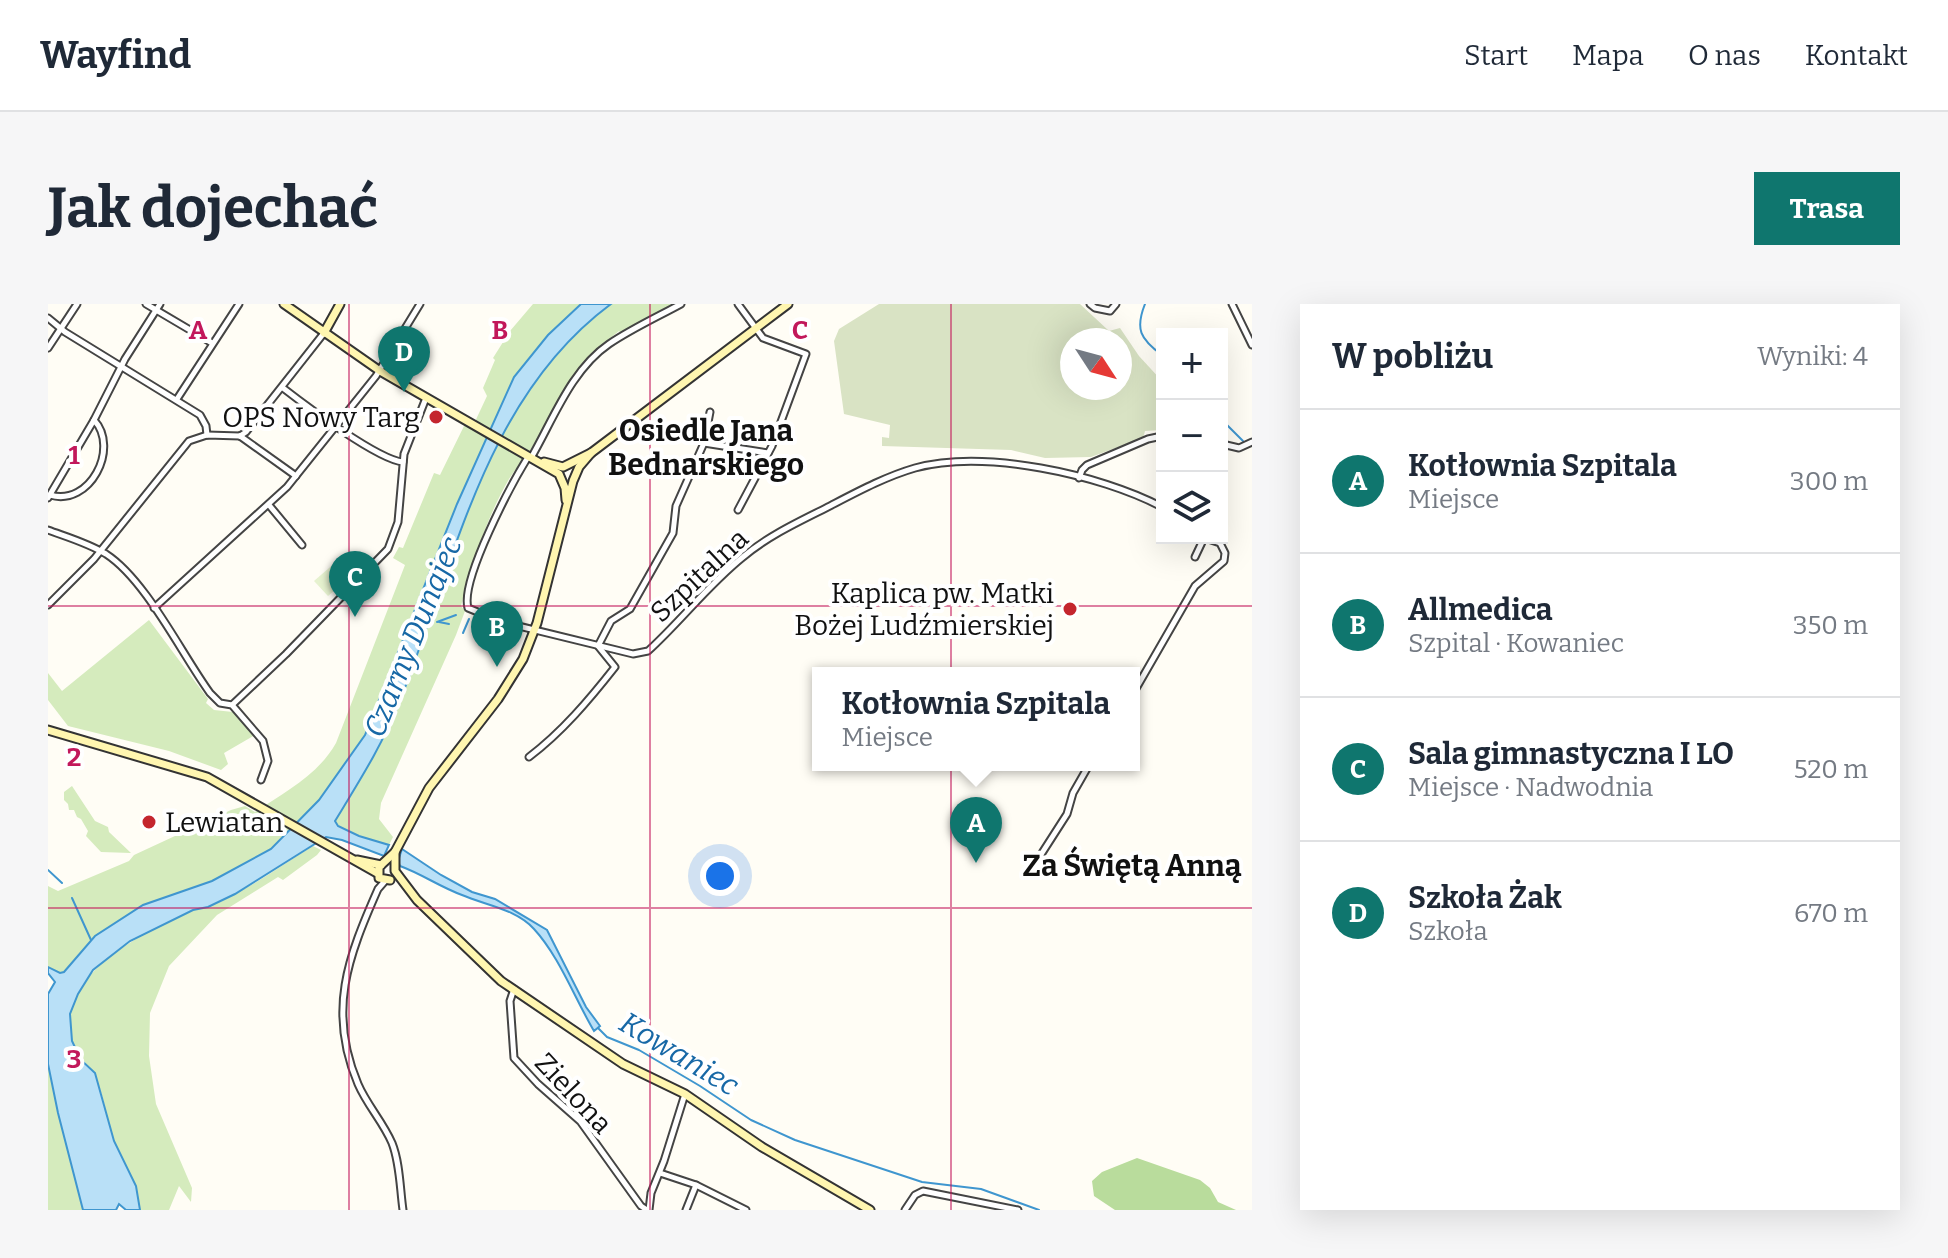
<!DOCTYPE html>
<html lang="pl">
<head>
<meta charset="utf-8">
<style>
	:root { --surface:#fff; --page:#f6f6f7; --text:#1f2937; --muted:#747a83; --line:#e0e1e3; --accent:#0f766e }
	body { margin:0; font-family:Bitter,serif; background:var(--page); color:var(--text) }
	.controls { position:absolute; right:24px; top:24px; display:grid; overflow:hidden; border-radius:0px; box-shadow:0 8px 32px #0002 }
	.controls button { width:72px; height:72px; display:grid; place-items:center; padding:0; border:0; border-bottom:2px solid var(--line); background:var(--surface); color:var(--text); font:40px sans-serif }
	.compass { position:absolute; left:1012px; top:24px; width:72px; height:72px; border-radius:50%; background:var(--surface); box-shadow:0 8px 32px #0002; rotate:126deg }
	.you { position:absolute; left:672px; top:572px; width:28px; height:28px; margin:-20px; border:6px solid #fff; border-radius:50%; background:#1a73e8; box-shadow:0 0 0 12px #1a73e833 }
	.badge { display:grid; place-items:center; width:52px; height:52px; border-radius:50%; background:var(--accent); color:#fff; font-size:26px; font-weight:700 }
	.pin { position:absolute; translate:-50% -66px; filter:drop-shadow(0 2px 4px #0008) }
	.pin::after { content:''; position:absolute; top:42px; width:28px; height:24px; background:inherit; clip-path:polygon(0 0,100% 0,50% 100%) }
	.popup { position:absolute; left:764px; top:363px; width:328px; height:104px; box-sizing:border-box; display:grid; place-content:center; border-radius:0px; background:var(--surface); filter:drop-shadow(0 2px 6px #0005); font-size:26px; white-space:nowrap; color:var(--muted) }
	.popup b { font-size:30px; color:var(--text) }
	.popup::after { content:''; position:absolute; left:50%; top:100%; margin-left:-16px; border:16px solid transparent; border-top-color:var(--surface) }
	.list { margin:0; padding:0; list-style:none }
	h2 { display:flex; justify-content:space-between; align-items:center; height:104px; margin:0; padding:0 32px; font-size:34px }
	h2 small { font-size:26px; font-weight:400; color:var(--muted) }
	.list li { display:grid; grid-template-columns:52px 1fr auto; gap:24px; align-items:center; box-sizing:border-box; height:144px; padding:0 32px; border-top:2px solid var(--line) }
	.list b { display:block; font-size:30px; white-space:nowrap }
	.list p { margin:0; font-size:26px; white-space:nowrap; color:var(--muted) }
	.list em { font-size:26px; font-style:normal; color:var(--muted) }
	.icon { flex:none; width:44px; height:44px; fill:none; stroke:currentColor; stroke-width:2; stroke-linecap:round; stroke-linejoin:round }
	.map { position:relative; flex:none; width:1204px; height:906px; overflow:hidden; border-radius:0px }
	header { display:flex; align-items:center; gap:48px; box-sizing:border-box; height:112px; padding:0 40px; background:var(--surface); border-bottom:2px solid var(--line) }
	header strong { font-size:38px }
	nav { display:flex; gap:44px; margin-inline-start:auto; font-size:28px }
	.intro { display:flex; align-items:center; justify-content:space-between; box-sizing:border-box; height:192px; padding:0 48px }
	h1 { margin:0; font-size:56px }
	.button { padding:20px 36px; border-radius:0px; background:var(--accent); color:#fff; font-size:28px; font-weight:700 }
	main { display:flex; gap:48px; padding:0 48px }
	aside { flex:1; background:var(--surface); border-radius:0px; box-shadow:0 8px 32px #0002 }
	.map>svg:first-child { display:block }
</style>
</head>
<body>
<header>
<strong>Wayfind</strong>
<nav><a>Start</a><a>Mapa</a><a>O nas</a><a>Kontakt</a></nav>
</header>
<div class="intro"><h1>Jak dojechać</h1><a class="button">Trasa</a></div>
<main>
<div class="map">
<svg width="1204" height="906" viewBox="0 0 1204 906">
	<rect width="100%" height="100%" fill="#fffdf5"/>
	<g fill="#d5ebbd">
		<path d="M485 0H533L500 31 466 73 409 200 317 431 271 496 223 545 164 577 95 601 47 632 16 668 12 669 0 663V582L10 587 81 557 86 551 183 506 197 502 207 508C237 488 270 471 288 439L357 261 345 254 351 243 355 244 386 169 392 171 417 120 424 124 439 92 435 84 447 56 445 54 462 27Z"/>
		<path d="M563 0H629L574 31 571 27C524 63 512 98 483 145 476 155 468 164 461 175 439 213 424 259 413 302L417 307 408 331 333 499 331 515 345 533 341 541C324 536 297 532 287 517 312 475 334 441 353 395 407 257 437 93 563 0Z"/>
		<path d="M101 316 160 395 158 399 166 406 185 408 207 431 176 449 180 460 173 466 121 447 20 422 0 396V369L14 387Z"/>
		<path d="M24 482 47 517 60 523 61 528 83 549 53 548 38 532 40 527 33 515 29 513 26 506H21L20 500 16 496V488Z"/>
		<path d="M265 542 273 546 269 551 235 576 230 573 169 611 121 662 102 709 101 752 108 800 144 884 143 898 131 882 121 906H92C87 879 77 863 67 838 59 818 57 795 48 774 41 760 27 751 23 734 11 668 94 630 142 607 148 605 154 605 160 603 169 600 179 594 187 590 214 576 239 558 265 542Z"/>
		<path d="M0 760 10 809 35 906H0Z"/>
	</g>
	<path fill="#b9dc9c" d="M1089 854 1152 876 1162 884 1170 898 1188 906H1067L1046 892 1044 877 1054 868Z"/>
	<path fill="#d9e3c4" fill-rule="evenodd" d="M831 0H1032L1061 27 1072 24 1091 52 1114 77V126L1097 127 1095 134 1043 153 997 154 963 146 834 142V133L841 134 842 121 796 110 786 37 791 25ZM1024 36H1072V84H1024Z"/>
	<path fill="#e6f2cf" d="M296 251 309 267 280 292 266 277Z"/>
	<g fill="#b9e0f7" stroke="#3f96cf" stroke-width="2">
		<path d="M533 0H563C437 93 407 257 353 394 335 440 312 476 287 517L290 522 311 532 341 541 336 552 294 536 278 533 187 590 160 603 145 606 82 637 45 666 30 690 22 710 24 737 33 756 47 769 66 837 88 882 92 906H78L71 900 68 906H35L10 809 0 760V690L7 678 0 669V663L12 669 16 668 47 632 95 601 164 577 223 545 271 496 317 431 409 200 466 73 500 31Z"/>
		<path d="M354 545 393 571 424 588 447 595 499 626 538 703 552 722 546 727C527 695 511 652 486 625 468 605 437 601 414 591 392 583 374 570 352 562L350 557Z"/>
	</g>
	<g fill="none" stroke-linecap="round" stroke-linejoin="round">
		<g stroke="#3f96cf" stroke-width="2">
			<path d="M1097 0C1087 25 1092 35 1114 51"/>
			<path d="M1174 116 1195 137"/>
			<path d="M389 318 408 311"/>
			<path d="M391 318 401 320"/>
			<path d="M415 329 421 315"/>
			<path d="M0 566 14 579"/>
			<path d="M24 594 43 636"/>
			<path d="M550 724 559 733 591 746 652 782 703 816 747 836 874 878 933 885 991 906"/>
		</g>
		<g stroke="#444" stroke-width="9">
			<g id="street">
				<path d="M98 0 164 39"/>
				<path d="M1042 0 1047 4 1062 7 1068 0"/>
				<path d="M1184 0 1204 41"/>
				<path d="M0 14 17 28 152 111 158 122 159 131"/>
				<path d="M0 44 29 0"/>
				<path d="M235 84C257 101 330 156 355 158"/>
				<path d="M129 95 191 0"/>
				<path d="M192 132 198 128 276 29"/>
				<path d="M192 132 248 172"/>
				<path d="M656 139 720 149"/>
				<path d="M1174 140 1191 144 1204 138"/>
				<path d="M480 153C464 179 412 276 420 304L454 318 585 350 600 347C633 317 660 281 695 253 720 232 750 218 778 204 807 189 836 173 867 164 936 145 1051 170 1114 203"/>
				<path d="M483 154C505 116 523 66 561 40 583 25 609 13 633 0"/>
				<path d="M1031 174 1034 166 1039 161 1100 135 1114 132"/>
				<path d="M2 191C42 203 72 144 46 116"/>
				<path d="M0 194 46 116 77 55 112 0"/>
				<path d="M221 201 254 241"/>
				<path d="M690 206 724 142 758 50 715 34 690 0"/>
				<path d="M0 226C19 233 40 239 58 250 98 276 133 349 162 389L172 399 184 401 215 437 220 457 213 476"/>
				<path d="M1147 253 1156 234"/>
				<path d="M0 301 46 255 141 137 159 131 192 132"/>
				<path d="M106 304 239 183 328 72 372 0"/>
				<path d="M1086 388 1147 282 1176 257 1177 249 1172 239 1157 234"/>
				<path d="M184 401 238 350 340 245 350 218 356 150 378 94"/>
				<path d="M481 453C514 428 541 396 567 363L550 342 563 317 582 305 625 229 628 202 656 139 662 108"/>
				<path d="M994 549 1019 510 1025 489 1041 461"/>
				<path d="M337 577 330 585C300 653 279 707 310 780 319 801 335 818 344 839 352 859 352 885 355 906"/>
				<path d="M466 685 462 697 466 754 490 780 532 817 593 902 599 906"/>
				<path d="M612 869 648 881 698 906"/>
				<path d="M601 906 603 889 616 857 637 790"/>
				<path d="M638 906 648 881"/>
				<path d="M857 906 867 891 875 887 970 906"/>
			</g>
		</g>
		<g stroke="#333" stroke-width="11">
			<g id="secondary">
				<path d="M236 0 332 67 511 170 517 184 518 196"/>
				<path d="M276 29 292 0"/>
				<path d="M496 158 515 163 543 149 740 0"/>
				<path d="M0 426 159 473 329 569"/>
				<path d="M347 548V567L369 596 453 677 575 760 637 790 714 843 822 906"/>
				<path d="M309 556 333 561"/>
				<path d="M342 576 331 574V563L347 548 381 484 450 395 475 355 489 319 525 177 531 163 543 149"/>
			</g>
		</g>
		<use href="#street" stroke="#fff" stroke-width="5"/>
		<use href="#secondary" stroke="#fff6b0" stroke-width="7"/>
	</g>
	<path fill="none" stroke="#c2185b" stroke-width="2" stroke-opacity="0.55" d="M301 0V906M602 0V906M903 0V906M0 302H1204M0 604H1204"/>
	<g fill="#c4262e" stroke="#fff" stroke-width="3">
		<circle cx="388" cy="113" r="8"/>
		<circle cx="1022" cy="305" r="8"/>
		<circle cx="101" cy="518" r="8"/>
	</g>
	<g text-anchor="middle" stroke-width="8" stroke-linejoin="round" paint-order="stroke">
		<g font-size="28" fill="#111" stroke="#fff" text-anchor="end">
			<text x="372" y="123">OPS Nowy Targ</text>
			<text x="1006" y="299">Kaplica pw. Matki<tspan x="1006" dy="32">Bożej Ludźmierskiej</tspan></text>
			<text x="117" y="528" text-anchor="start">Lewiatan</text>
		</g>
		<g font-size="28" fill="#111" stroke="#fff">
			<text transform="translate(651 271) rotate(-43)" y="10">Szpitalna</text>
			<text transform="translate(526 789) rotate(47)" y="10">Zielona</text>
		</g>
		<g font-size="30" font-weight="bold" fill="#111" stroke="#fff">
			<text x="658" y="137">Osiedle Jana<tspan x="658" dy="34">Bednarskiego</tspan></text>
			<text x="1084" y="572">Za Świętą Anną</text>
		</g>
		<g font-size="30" font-style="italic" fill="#1768a6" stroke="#fff">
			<text transform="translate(365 333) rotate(-68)" y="10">Czarny Dunajec</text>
			<text transform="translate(631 750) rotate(31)" y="10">Kowaniec</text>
		</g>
	</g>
	<g font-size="26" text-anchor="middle" font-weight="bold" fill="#c2185b" stroke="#fff" stroke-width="8" stroke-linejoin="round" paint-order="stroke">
		<text x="150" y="35">A</text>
		<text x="452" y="35">B</text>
		<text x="752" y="35">C</text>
		<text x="26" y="160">1</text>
		<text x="26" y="462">2</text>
		<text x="26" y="764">3</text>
	</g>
</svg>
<div class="controls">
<button>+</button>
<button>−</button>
<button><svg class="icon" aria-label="layers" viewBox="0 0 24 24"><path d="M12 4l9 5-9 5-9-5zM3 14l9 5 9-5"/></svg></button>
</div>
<svg class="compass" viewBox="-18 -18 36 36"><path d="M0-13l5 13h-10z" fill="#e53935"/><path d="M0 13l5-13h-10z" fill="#747a83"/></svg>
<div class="you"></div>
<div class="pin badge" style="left:928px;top:559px">A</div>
<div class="popup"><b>Kotłownia Szpitala</b>Miejsce</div>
<div class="pin badge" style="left:449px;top:363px">B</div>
<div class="pin badge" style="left:307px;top:313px">C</div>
<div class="pin badge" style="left:356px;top:88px">D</div>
</div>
<aside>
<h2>W pobliżu<small>Wyniki: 4</small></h2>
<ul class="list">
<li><span class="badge">A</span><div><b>Kotłownia Szpitala</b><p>Miejsce</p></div><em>300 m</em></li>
<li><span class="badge">B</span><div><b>Allmedica</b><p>Szpital · Kowaniec</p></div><em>350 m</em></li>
<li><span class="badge">C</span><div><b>Sala gimnastyczna I LO</b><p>Miejsce · Nadwodnia</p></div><em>520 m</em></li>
<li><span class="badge">D</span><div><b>Szkoła Żak</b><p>Szkoła</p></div><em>670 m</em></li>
</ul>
</aside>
</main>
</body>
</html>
